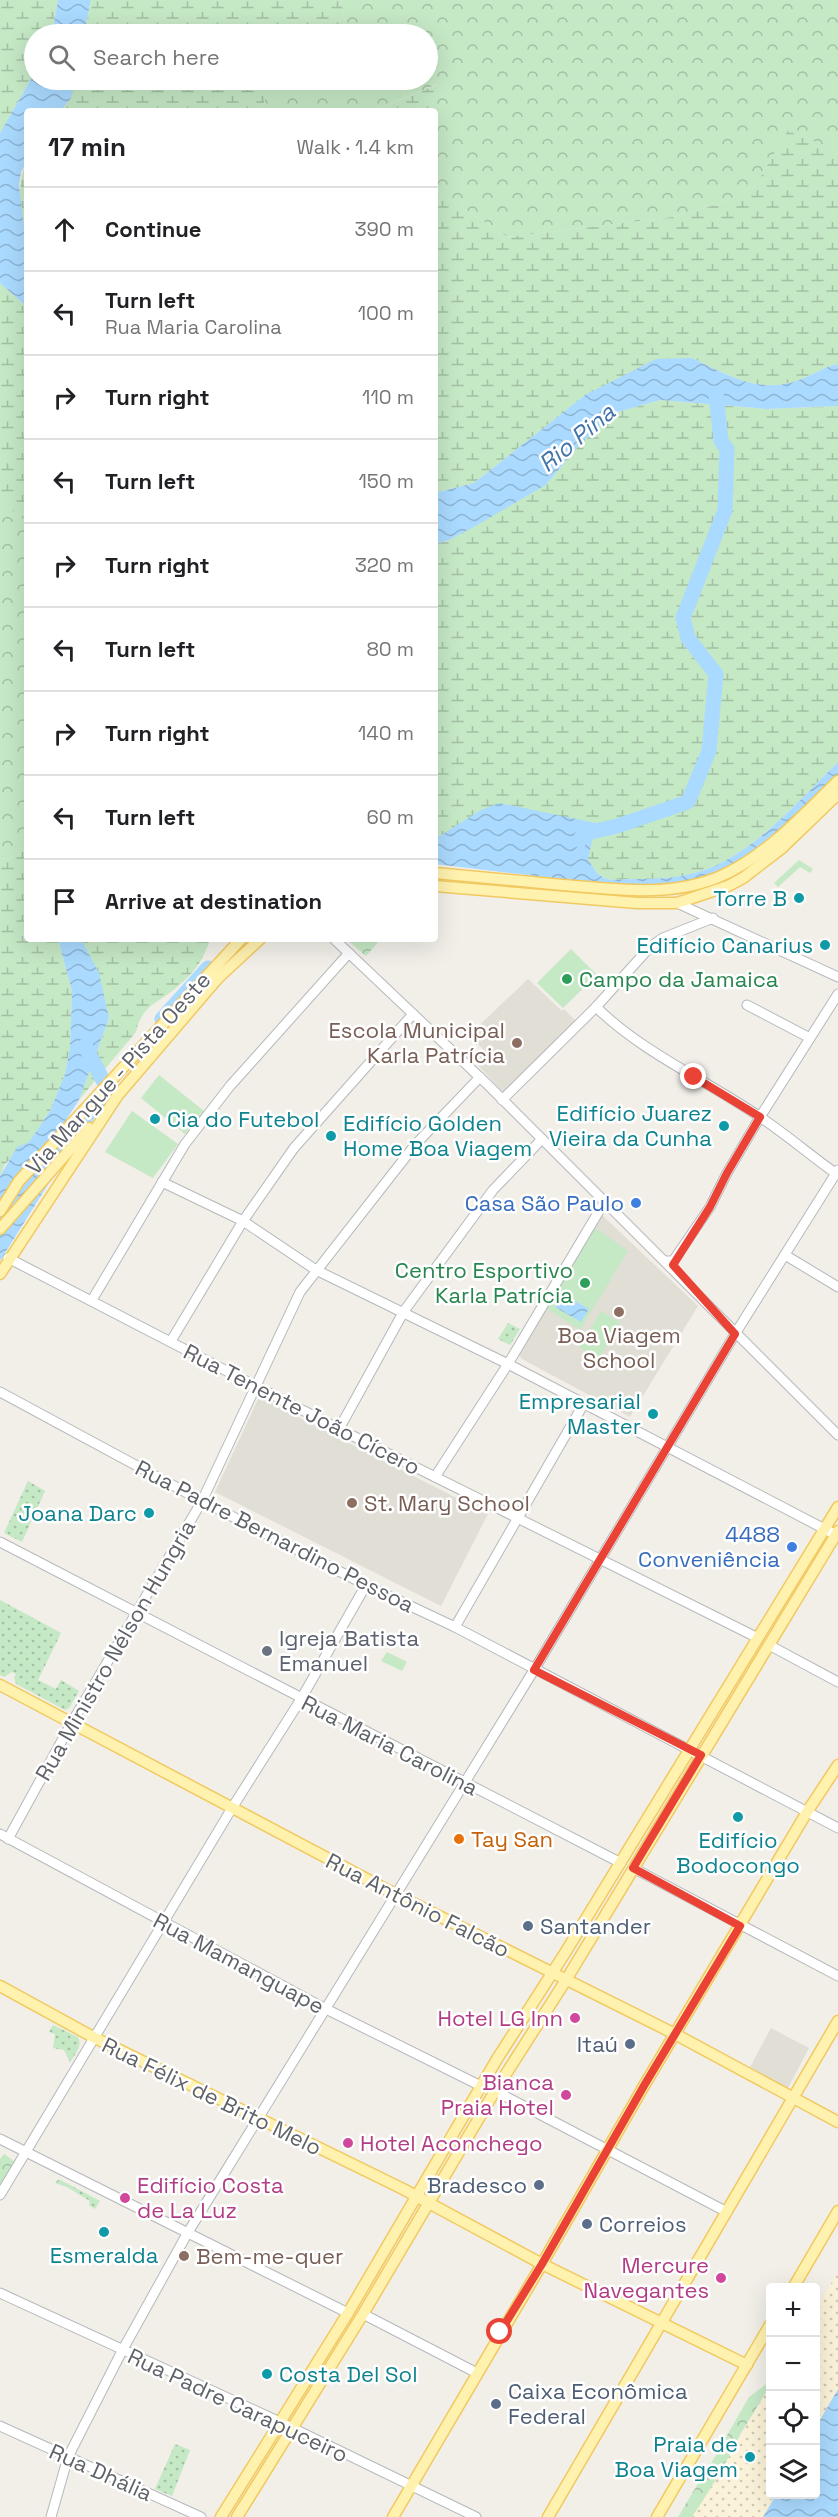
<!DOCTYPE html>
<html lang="en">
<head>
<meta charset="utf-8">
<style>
	:root { --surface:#fff; --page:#f6f6f6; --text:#202124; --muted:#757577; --line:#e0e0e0 }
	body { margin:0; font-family:"Space Grotesk",sans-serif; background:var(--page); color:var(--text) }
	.controls { position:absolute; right:18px; bottom:18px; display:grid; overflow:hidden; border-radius:6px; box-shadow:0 6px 24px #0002 }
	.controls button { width:54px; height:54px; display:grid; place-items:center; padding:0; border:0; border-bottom:2px solid var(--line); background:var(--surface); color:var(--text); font:30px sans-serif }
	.stop { position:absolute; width:18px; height:18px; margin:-14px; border:4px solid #ea4335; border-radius:50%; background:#fff }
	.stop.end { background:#ea4335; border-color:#fff; box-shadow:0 2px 6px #0008 }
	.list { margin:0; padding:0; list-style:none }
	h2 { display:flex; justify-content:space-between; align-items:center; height:78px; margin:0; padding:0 24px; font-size:26px }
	h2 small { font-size:20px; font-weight:400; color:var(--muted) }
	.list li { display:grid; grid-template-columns:39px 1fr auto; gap:18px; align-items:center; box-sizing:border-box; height:84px; padding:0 24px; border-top:2px solid var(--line) }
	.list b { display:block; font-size:22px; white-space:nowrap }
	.list p { margin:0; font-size:20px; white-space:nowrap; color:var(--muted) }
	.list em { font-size:20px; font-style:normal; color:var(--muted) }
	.icon { flex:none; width:33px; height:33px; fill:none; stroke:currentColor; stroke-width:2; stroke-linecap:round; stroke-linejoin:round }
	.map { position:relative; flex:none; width:838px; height:2517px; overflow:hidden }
	.search { position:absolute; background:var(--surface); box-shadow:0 6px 24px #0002; left:24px; top:24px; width:414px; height:66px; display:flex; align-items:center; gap:15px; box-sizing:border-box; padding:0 21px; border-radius:33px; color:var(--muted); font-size:22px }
	.panel { position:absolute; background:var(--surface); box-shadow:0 6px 24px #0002; left:24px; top:108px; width:414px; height:834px; border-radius:6px }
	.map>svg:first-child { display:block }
</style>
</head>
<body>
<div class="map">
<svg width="838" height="2517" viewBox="0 0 838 2517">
	<defs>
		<pattern id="grass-dots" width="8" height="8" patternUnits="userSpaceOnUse" patternTransform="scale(1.5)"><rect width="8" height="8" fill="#c5e8c5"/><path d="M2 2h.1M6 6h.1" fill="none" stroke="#a3c0a4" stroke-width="1.8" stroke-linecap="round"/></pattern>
		<pattern id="forest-crowns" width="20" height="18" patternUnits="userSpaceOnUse" patternTransform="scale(1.5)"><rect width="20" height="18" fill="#c5e8c5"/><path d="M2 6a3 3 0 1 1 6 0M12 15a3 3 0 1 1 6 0" fill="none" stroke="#a3c0a4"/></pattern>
		<pattern id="wetland-marsh" width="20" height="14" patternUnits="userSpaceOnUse" patternTransform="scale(1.5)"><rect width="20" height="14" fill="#c5e8c5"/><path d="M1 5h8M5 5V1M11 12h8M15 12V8" fill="none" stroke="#a3c0a4"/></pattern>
		<pattern id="sand-dots" width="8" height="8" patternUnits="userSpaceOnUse" patternTransform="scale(1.5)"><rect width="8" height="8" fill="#fbf3d9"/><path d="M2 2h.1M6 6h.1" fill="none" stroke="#cec8b4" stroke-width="1.8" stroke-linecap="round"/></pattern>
		<pattern id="water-waves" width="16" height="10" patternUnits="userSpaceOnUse" patternTransform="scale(1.5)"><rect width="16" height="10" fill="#aadaff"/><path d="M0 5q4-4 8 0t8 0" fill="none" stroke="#8eb4d2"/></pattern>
	</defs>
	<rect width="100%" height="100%" fill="#f1efe8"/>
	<g fill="#e1ded6">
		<path d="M528 979 562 1011 564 1009 578 1023 506 1095 475 1062 485 1051 469 1035Z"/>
		<path d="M602 1215 698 1306 630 1417 522 1359 519 1355Z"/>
		<path d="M259 1397 488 1514 441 1606 215 1492Z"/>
		<path d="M771 2028 809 2048 788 2088 749 2069Z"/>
	</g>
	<g fill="url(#grass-dots)">
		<path d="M508 1323 520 1329 510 1345 498 1339Z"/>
		<path d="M28 1481 45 1491 22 1542 4 1533Z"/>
		<path d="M0 1600 61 1633 38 1680 56 1689 61 1680 79 1691 69 1708 65 1710 16 1684 14 1677 16 1674 12 1672 4 1677 0 1675Z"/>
		<path d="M53 2025 78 2037C83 2046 75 2054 70 2062L64 2050 53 2048 55 2034 49 2032Z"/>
		<path d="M59 2179 100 2201 95 2209 89 2205 90 2201 67 2187 55 2183Z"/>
		<path d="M175 2444 190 2450 172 2496 155 2489Z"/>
	</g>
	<g fill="url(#forest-crowns)">
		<path d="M340 0H838V153L789 130 755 186 722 203 673 217 508 237 435 190V111H430L438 84 373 111H262L270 80H428V34H333L346 27Z"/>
		<path d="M0 497 16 515 27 521V845L26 849 9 859 0 858Z"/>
		<path d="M346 939H381L366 956Z"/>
		<path d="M4 2154 14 2161 0 2188V2159Z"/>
		<path d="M770 2376V2386L741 2433 715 2484 692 2517H678L705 2472 711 2471 710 2465 749 2397 765 2385Z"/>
	</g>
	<g fill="url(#wetland-marsh)">
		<path d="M0 0H58L52 34H34V74L0 133Z"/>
		<path d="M91 0H340L346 27 333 34H84Z"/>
		<path d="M75 80H270L262 111H61L71 98Z"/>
		<path d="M439 84 430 111H373Z"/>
		<path d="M789 129 838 153V364C824 367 813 375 799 380 759 395 728 375 692 358L585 395 474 483 435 493V190L508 237 673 217 722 203 755 186Z"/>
		<path d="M27 162V252C22 227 14 183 27 162Z"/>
		<path d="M0 283 27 307V521L16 515 0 497Z"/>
		<path d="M660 400 766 409 838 406V762C801 798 759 848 710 868 687 877 662 879 638 879 609 879 603 886 588 859L457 827 435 839V544L449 540 546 485 576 449 611 414Z"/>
		<path d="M27 845V939H58L72 991 70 1048 65 1074 50 1111 29 1142 5 1164 0 1176V858L9 859 26 849Z"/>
		<path d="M81 939H210C204 960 193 974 176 988 158 1003 142 1005 136 1032L79 1100 109 1018Z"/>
	</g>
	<g fill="url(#sand-dots)">
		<path d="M838 2272V2389L816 2427V2309Z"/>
		<path d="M770 2386V2494L776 2495 763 2517H692C721 2475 743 2429 770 2386Z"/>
	</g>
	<g fill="#c5e8c5">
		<path d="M799 860 813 869 810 873 800 867 778 887 774 883Z"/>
		<path d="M571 949 597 975 563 1008 537 983Z"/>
		<path d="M159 1075 204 1111 185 1134 141 1098Z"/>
		<path d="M132 1111 178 1144 153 1178 105 1152Z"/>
		<path d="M594 1227 628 1251 580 1330 546 1308Z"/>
		<path d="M601 1311 620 1322 599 1359 579 1347Z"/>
		<path d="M387 1652 407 1662 402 1671 381 1661Z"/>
	</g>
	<g fill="url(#water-waves)">
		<path d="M58 0H91L84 34H52Z"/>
		<path d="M34 74V80H75L71 98 61 111H27V162L21 172 19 185 27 252V307L0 283V133Z"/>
		<path d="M692 358C728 375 759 395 799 380 813 375 824 367 838 364V406L766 409 660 400 611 414 576 449 546 485 472 528 449 540 435 544V493L474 483 585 395 656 359Z"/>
		<path d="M838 762V775C807 805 777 840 739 862 676 899 603 885 535 876 501 872 468 868 435 864V839L481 810 499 803 596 823 588 859C603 886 609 879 638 879 662 879 687 877 710 868 759 848 801 798 838 762Z"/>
		<path d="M58 939H81L99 973 109 1018 79 1100 48 1148 62 1136 52 1178 0 1261V1176L17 1147 29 1142 50 1111 65 1074 70 1048 72 991Z"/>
		<path d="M562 1294 589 1309 581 1322 555 1307Z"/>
		<path d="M838 2389V2517H763L776 2495 816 2494V2427Z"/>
	</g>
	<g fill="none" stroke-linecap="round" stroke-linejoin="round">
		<g stroke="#aadaff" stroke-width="15">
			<path d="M580 840 583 834 617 826 688 802 709 751 716 674 688 638 683 618 725 510 727 449 721 441 716 393"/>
			<path d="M162 1019 208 968"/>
			<path d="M85 1046 107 1088"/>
			<path d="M44 1171 67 1144 104 1092"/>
		</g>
		<g stroke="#b5b8bc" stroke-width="11">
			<g id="minor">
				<path d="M677 903 838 977"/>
				<path d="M334 939 488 1085 838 1435"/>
				<path d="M747 1005 810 1038"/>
				<path d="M596 1007C643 1053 706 1080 760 1117 787 1135 811 1156 838 1175"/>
				<path d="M502 1100 596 1007 650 947 663 938 713 918"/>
				<path d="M162 1182 243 1221 316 1270 508 1364 838 1536"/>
				<path d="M785 1255 838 1287"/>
				<path d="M8 1258 339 1429 758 1638"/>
				<path d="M666 1261H673L710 1207 727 1173 760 1117 838 994"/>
				<path d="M92 1300 185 1144 230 1086 349 953"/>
				<path d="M171 1341 243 1221 294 1148 413 1014"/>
				<path d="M0 1392 202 1501 366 1585 455 1627 838 1828"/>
				<path d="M339 1429 404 1311 493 1190 542 1139"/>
				<path d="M435 1477 508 1364 605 1201"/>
				<path d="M0 1542 621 1863"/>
				<path d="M455 1627 583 1405"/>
				<path d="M769 1645 838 1682"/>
				<path d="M0 1834 326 2009 481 2086"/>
				<path d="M8 1839 71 1724 202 1501 300 1292 415 1145 480 1077"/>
				<path d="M633 1868 838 1976"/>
				<path d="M495 2091 727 2212"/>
				<path d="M0 2139 348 2313"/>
				<path d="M0 2195 232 1808 301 1699 366 1585"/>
				<path d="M0 2293 280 2422 476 2517"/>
				<path d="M363 2314 477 2373"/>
				<path d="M0 2426 201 2517"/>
				<path d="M51 2517 68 2457 122 2351 187 2234 534 1670 735 1334 838 1170"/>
			</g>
		</g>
		<g stroke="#f2c960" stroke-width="13">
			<g id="major">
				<path d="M435 873C478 877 520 881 563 885 615 889 671 898 721 876 766 856 803 815 838 781"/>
				<path d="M435 886 637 903H677L728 886 743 878 782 848 838 794"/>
				<path d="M0 1211 19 1181 241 939"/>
				<path d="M0 1229 89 1128"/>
				<path d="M0 1274 118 1095 218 978 260 939"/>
				<path d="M0 1685 395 1894 675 2034 838 2122"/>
				<path d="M0 1986 93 2037 403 2189 542 2264 747 2365"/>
				<path d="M793 2288 838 2211"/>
				<path d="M221 2517 348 2313 497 2059 565 1953 838 1507"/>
				<path d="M237 2517 363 2314 495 2091 566 1980 838 1531"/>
				<path d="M393 2517 542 2264 645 2084 807 1812 838 1765"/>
				<path d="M548 2517 838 2021"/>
				<path d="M657 2517 770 2325"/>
			</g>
		</g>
		<use href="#minor" stroke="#fff" stroke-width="9"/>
		<use href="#major" stroke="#fff2af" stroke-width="10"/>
	</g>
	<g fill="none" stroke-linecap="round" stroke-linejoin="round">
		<path stroke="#ea4335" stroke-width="8" d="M500 2332 542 2264 645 2084 740 1926 633 1868 701 1755 534 1670 735 1334 673 1265 710 1207 727 1173 760 1117 694 1077"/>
	</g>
	<g fill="#0f9aa8" stroke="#fff" stroke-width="2">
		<circle cx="799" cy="898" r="6"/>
		<circle cx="825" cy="945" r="6"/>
		<circle cx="155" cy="1119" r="6"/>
		<circle cx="724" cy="1126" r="6"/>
		<circle cx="331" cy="1136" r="6"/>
		<circle cx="653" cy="1414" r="6"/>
		<circle cx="149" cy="1513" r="6"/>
		<circle cx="738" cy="1817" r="6"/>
		<circle cx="104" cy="2232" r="6"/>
		<circle cx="267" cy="2374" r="6"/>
		<circle cx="750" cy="2457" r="6"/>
	</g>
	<g fill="#2e9e5b" stroke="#fff" stroke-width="2">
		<circle cx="567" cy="979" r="6"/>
		<circle cx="585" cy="1283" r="6"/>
	</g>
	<g fill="#8d6e63" stroke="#fff" stroke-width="2">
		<circle cx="517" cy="1043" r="6"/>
		<circle cx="619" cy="1312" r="6"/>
		<circle cx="352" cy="1503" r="6"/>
		<circle cx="184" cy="2256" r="6"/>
	</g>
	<g fill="#3f7fe0" stroke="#fff" stroke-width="2">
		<circle cx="636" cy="1203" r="6"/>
		<circle cx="792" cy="1547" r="6"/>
	</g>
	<circle fill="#6b7280" stroke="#fff" stroke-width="2" cx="267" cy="1651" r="6"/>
	<circle fill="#e8710a" stroke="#fff" stroke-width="2" cx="459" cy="1839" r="6"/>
	<g fill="#5c6f8a" stroke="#fff" stroke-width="2">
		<circle cx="528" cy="1926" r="6"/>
		<circle cx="630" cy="2044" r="6"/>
		<circle cx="539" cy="2185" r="6"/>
		<circle cx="587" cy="2224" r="6"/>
		<circle cx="496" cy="2404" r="6"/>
	</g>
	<g fill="#d1479c" stroke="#fff" stroke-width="2">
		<circle cx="575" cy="2018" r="6"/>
		<circle cx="566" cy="2095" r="6"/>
		<circle cx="348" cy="2143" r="6"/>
		<circle cx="125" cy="2198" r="6"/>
		<circle cx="721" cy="2278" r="6"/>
	</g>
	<g text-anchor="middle" stroke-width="5" stroke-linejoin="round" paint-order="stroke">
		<g font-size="22" fill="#0d838f" stroke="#fff" text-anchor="end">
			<text x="787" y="906">Torre B</text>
			<text x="813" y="953">Edifício Canarius</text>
			<text x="712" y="1121">Edifício Juarez<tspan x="712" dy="25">Vieira da Cunha</tspan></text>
			<text x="167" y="1127" text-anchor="start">Cia do Futebol</text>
			<text x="343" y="1131" text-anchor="start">Edifício Golden<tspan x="343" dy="25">Home Boa Viagem</tspan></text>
			<text x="641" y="1409">Empresarial<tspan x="641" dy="25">Master</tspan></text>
			<text x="137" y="1521">Joana Darc</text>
			<text x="738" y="1848" text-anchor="middle">Edifício<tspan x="738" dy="25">Bodocongo</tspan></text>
			<text x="104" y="2263" text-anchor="middle">Esmeralda</text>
			<text x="279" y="2382" text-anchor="start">Costa Del Sol</text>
			<text x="738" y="2452">Praia de<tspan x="738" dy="25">Boa Viagem</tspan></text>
		</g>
		<g font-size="22" fill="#27864d" stroke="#fff" text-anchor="start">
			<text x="579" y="987">Campo da Jamaica</text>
			<text x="573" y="1278" text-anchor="end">Centro Esportivo<tspan x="573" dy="25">Karla Patrícia</tspan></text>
		</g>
		<g font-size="22" fill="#785e54" stroke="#fff" text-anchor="start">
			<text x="505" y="1038" text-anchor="end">Escola Municipal<tspan x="505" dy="25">Karla Patrícia</tspan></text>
			<text x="619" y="1343" text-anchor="middle">Boa Viagem<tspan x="619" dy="25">School</tspan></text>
			<text x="364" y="1511">St. Mary School</text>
			<text x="196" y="2264">Bem-me-quer</text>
		</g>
		<g font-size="22" fill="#5f6368" stroke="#fff">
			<text transform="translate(118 1073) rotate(-48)" y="8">Via Mangue - Pista Oeste</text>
			<text transform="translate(302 1409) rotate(27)" y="8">Rua Tenente João Cícero</text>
			<text transform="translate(275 1536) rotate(27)" y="8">Rua Padre Bernardino Pessoa</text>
			<text transform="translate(115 1650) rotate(-60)" y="8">Rua Ministro Nélson Hungria</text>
			<text transform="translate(390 1745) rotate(27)" y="8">Rua Maria Carolina</text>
			<text transform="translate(418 1905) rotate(27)" y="8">Rua Antônio Falcão</text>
			<text transform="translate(239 1963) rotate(28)" y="8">Rua Mamanguape</text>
			<text transform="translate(212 2096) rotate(26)" y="8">Rua Félix de Brito Melo</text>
			<text transform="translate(238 2405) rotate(25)" y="8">Rua Padre Carapuceiro</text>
			<text transform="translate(101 2472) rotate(24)" y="8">Rua Dhália</text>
		</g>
		<g font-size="22" fill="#366cbe" stroke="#fff" text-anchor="end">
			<text x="624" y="1211">Casa São Paulo</text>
			<text x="780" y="1542">4488<tspan x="780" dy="25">Conveniência</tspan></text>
		</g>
		<g font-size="22" fill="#5b616d" stroke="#fff" text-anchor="start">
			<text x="279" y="1646">Igreja Batista<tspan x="279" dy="25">Emanuel</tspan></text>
		</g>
		<g font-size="22" fill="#c56008" stroke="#fff" text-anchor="start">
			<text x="471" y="1847">Tay San</text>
		</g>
		<g font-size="22" fill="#4e5e75" stroke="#fff" text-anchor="start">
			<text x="540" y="1934">Santander</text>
			<text x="618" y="2052" text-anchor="end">Itaú</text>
			<text x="527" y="2193" text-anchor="end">Bradesco</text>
			<text x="599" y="2232">Correios</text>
			<text x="508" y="2399">Caixa Econômica<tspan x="508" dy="25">Federal</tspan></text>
		</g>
		<g font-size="22" fill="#b23c85" stroke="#fff" text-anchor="end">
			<text x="563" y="2026">Hotel LG Inn</text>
			<text x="554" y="2090">Bianca<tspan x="554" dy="25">Praia Hotel</tspan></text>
			<text x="360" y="2151" text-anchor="start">Hotel Aconchego</text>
			<text x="137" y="2193" text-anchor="start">Edifício Costa<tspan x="137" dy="25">de La Luz</tspan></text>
			<text x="709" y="2273">Mercure<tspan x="709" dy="25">Navegantes</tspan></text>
		</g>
		<g font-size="24" font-style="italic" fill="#4174aa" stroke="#fff">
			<text transform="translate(577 438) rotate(-40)" y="8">Rio Pina</text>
		</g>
	</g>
</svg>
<div class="controls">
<button>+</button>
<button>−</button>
<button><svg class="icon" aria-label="locate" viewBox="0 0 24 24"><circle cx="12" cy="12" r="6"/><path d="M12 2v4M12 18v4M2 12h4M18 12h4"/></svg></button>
<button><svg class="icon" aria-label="layers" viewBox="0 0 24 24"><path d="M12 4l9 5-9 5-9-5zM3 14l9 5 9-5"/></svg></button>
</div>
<div class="stop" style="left:500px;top:2332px"></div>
<div class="stop end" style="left:694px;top:1077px"></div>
<div class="search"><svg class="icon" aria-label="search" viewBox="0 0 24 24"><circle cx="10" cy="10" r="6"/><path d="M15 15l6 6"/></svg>Search here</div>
<section class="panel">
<h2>17 min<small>Walk · 1.4 km</small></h2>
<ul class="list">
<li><svg class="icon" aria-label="ahead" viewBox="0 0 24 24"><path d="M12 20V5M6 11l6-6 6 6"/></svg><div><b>Continue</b></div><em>390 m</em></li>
<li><svg class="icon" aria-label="left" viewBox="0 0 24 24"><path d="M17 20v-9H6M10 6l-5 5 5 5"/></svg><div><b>Turn left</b><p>Rua Maria Carolina</p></div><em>100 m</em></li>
<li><svg class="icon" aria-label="right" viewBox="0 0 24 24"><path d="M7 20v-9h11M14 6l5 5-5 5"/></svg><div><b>Turn right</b></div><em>110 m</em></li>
<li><svg class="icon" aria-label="left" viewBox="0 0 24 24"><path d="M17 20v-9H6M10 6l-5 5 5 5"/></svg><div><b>Turn left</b></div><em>150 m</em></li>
<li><svg class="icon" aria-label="right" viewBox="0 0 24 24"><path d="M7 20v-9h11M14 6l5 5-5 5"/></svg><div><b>Turn right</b></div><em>320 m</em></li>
<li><svg class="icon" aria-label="left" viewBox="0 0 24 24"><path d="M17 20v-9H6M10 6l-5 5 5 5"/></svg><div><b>Turn left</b></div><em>80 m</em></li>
<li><svg class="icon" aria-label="right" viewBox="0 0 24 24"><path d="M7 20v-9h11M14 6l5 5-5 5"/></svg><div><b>Turn right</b></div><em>140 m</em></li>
<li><svg class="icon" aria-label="left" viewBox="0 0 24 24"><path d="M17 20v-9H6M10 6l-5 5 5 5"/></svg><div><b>Turn left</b></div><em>60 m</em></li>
<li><svg class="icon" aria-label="arrive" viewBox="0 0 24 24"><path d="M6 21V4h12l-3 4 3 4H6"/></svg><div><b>Arrive at destination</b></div></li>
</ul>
</section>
</div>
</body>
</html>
